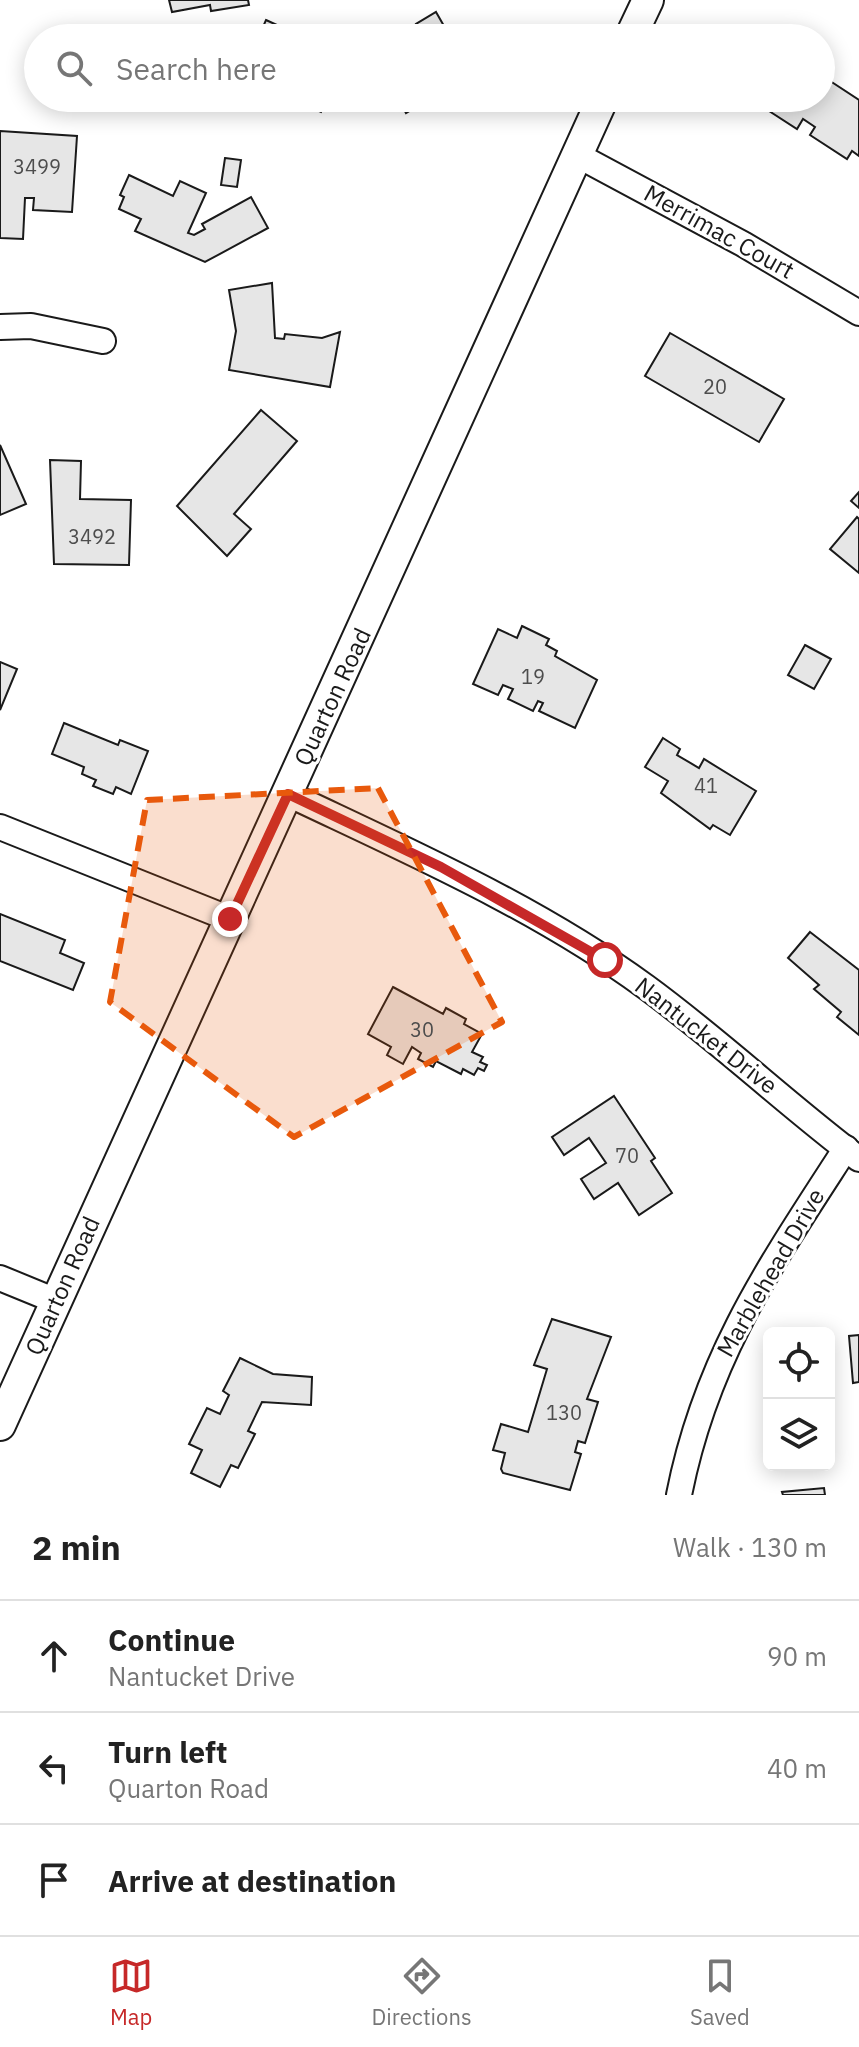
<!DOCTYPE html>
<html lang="en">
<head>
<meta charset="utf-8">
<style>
	:root { --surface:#fff; --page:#f6f6f6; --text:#222; --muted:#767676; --line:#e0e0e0; --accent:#c62828 }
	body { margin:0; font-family:"IBM Plex Sans",sans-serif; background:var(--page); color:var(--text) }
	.controls { position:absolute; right:24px; bottom:24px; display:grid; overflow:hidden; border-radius:12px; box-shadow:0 4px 20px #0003 }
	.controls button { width:72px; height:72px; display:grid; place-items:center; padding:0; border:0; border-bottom:2px solid var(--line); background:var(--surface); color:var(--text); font:40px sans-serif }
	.stop { position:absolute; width:24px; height:24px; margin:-18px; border:6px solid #c62828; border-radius:50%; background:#fff }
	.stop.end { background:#c62828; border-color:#fff; box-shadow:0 2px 8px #0008 }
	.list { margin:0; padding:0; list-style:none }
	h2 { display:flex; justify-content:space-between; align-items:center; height:104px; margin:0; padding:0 32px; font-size:34px }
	h2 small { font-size:26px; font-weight:400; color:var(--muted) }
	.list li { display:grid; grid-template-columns:52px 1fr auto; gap:24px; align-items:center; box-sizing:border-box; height:112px; padding:0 32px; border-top:2px solid var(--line) }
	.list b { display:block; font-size:30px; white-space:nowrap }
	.list p { margin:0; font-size:26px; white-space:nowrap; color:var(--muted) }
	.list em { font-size:26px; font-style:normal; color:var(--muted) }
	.icon { flex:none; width:44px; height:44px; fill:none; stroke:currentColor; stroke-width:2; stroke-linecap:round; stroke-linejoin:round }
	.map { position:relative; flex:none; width:859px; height:1495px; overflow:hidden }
	.search { position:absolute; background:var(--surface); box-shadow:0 4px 20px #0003; left:24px; right:24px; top:24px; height:88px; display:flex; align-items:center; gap:20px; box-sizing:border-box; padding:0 28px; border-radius:44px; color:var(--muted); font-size:30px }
	.sheet { height:440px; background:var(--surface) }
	nav { display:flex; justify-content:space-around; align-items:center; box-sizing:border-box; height:112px; border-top:2px solid var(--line); background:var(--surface); font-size:22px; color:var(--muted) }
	nav a { display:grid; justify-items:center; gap:4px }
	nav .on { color:var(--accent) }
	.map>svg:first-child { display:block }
</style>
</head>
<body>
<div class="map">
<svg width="859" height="1495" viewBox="0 0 859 1495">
	<rect width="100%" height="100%" fill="#fff"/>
	<g fill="#e6e6e6" stroke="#1a1a1a" stroke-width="2">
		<path d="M169 0H248L249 5 211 11 210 5 172 12Z"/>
		<path d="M436 12 444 26 451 38H423L416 24Z"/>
		<path d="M266 20 301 36 300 38H244L247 30 259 36Z"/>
		<path d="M403 28 409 38H385Z"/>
		<path d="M821 75 859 100V156L852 151 847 159 810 135 815 127 803 119 797 129 766 109 773 98H821Z"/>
		<path d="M290 98H327L321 112Z"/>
		<path d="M398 98H431L406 113Z"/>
		<path d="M0 131 77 136 72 212 33 210 34 198H25L23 239 0 238Z"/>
		<path d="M225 158 241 160 237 187 221 185Z"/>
		<path d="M129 175 173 196 180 181 206 193 188 233 194 235 205 229 202 224 251 197 268 228 205 262 135 231 141 219 119 209 124 197 120 195Z"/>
		<path d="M272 283 275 338 284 339 285 334 322 338 340 332 330 387 229 370 236 331 229 290Z"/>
		<path d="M670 333 784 399 759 442 645 376Z"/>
		<path d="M261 410 297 441 234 514 251 529 227 556 177 506Z"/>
		<path d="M0 445 26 504 0 515Z"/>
		<path d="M50 460 81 461 80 499 131 500 129 565 54 564Z"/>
		<path d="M859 492V508L851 501Z"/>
		<path d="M857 517 859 519V573L830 549Z"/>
		<path d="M522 626 549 639 546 645 557 651 555 656 597 680 575 728 539 711 543 703 538 701 533 711 508 699 513 689 503 685 498 695 473 684 498 629 517 638Z"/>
		<path d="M805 645 831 659 814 689 788 675Z"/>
		<path d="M0 662 17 669 0 710Z"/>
		<path d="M64 723 118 745 120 740 148 751 131 794 116 787 113 794 93 786 96 780 82 774 84 767 52 754Z"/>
		<path d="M663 738 680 749 677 755 699 768 704 759 756 791 730 835 713 825 710 829 661 793 668 781 645 767Z"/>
		<path d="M0 914 65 940 60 953 84 963 73 990 0 961Z"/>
		<path d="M810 932 859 970V1035L837 1017 841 1012 814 989 819 985 788 958Z"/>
		<path d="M393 987 443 1014 446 1008 466 1019 464 1024 482 1034 472 1052 483 1057 480 1062 487 1065 484 1071 478 1068 474 1075 463 1069 461 1074 436 1061 433 1067 418 1059 421 1053 412 1047 403 1064 387 1055 391 1047 368 1034Z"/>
		<path d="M614 1096 655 1158 651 1161 672 1193 639 1215 618 1183 594 1199 581 1179 606 1163 589 1138 564 1155 552 1137Z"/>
		<path d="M552 1319 611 1337 587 1399 598 1402 585 1443 578 1441 575 1452 581 1454 570 1490 503 1473 501 1469 505 1453 493 1450 501 1424 528 1432 547 1369 534 1365Z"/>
		<path d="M859 1335V1382L853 1383 849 1336Z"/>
		<path d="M240 1358 273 1374 312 1377 311 1405 262 1402 248 1431 255 1434 238 1468 231 1465 220 1487 191 1473 202 1450 189 1444 207 1408 220 1414 229 1395 223 1391Z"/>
		<path d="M824 1488 825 1495H783L782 1492Z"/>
	</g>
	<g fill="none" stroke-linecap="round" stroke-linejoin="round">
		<g stroke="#1a1a1a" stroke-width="28">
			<g id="minor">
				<path d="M577 155 743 244 859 313"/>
				<path d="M0 327 31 326 103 341"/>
				<path d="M288 794C410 852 536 907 646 987 720 1041 786 1104 859 1159"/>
				<path d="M0 827 230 919"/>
				<path d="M0 1278 56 1301"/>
				<path d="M679 1495C706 1357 771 1264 846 1148"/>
			</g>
		</g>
		<g stroke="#1a1a1a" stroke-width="34">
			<g id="tertiary">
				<path d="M630 38 648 0"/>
				<path d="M0 1425 603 98"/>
			</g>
		</g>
		<use href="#minor" stroke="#fff" stroke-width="24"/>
		<use href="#tertiary" stroke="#fff" stroke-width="30"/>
	</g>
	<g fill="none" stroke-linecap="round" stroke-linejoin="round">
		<path stroke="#c62828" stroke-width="10" d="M230 919 288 794 441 867 605 960"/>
	</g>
	<path fill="#e8590c" fill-opacity="0.2" stroke="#e8590c" stroke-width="6" stroke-dasharray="16 10" stroke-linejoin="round" d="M378 788 502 1022 294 1137 110 1002 147 800Z"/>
	<g text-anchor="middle" stroke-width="6" stroke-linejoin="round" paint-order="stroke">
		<g font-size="20" fill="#4d4d4d">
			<text x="37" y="174">3499</text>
			<text x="715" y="394">20</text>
			<text x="92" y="544">3492</text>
			<text x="533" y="684">19</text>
			<text x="706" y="793">41</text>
			<text x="422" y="1037">30</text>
			<text x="627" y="1163">70</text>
			<text x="564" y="1420">130</text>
		</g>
		<g font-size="24" fill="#1a1a1a" stroke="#fff">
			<text transform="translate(719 232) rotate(29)" y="8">Merrimac Court</text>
			<text transform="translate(333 697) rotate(-65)" y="8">Quarton Road</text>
			<text transform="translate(706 1036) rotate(38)" y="8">Nantucket Drive</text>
			<text transform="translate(771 1273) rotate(-60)" y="8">Marblehead Drive</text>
			<text transform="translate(63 1286) rotate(-66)" y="8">Quarton Road</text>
		</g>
	</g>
</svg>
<div class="controls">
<button><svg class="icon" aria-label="locate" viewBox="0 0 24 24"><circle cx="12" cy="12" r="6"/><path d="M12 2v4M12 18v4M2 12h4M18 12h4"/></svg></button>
<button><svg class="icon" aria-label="layers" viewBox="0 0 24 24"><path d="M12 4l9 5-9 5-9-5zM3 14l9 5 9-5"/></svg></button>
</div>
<div class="stop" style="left:605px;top:960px"></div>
<div class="stop end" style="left:230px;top:919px"></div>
<div class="search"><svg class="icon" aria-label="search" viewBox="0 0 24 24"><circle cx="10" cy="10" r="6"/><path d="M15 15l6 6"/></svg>Search here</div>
</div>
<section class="sheet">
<h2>2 min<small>Walk · 130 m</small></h2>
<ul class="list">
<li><svg class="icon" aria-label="ahead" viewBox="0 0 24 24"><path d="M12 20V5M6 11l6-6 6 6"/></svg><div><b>Continue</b><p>Nantucket Drive</p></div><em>90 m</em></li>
<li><svg class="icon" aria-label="left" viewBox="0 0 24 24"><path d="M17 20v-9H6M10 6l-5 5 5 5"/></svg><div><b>Turn left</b><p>Quarton Road</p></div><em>40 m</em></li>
<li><svg class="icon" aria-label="arrive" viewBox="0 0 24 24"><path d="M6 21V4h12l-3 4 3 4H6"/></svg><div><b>Arrive at destination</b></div></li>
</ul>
</section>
<nav>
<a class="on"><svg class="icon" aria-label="map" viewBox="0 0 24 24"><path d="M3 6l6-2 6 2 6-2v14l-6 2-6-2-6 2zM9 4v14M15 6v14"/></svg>Map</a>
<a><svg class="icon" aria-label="directions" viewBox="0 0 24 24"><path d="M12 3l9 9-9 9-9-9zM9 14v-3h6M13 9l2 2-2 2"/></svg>Directions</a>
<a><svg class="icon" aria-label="saved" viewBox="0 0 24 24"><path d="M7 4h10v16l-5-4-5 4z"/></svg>Saved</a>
</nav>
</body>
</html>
